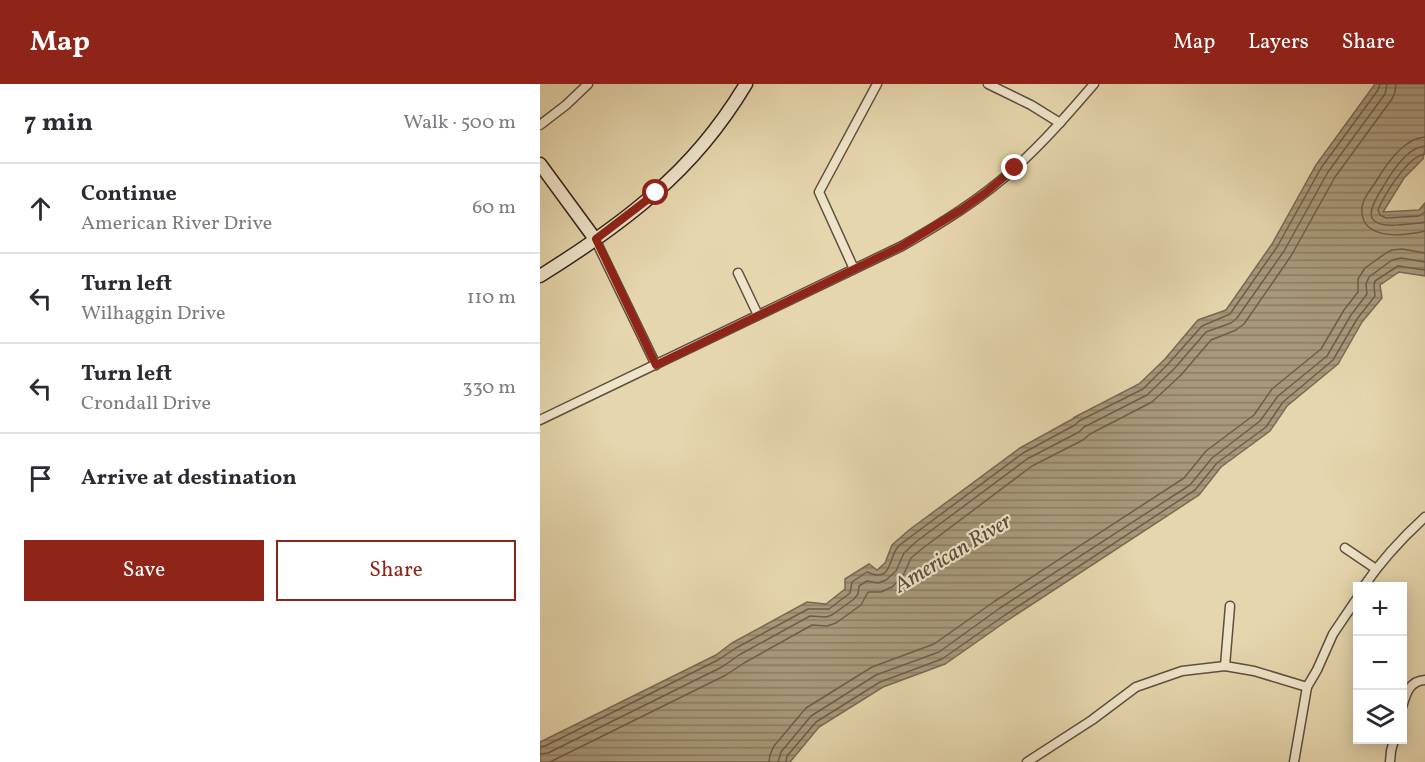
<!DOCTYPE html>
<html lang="en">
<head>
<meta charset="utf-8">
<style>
	:root { --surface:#fff; --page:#f7f7f7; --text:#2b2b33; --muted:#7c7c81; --line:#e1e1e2; --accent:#8f2418 }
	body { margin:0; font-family:Vollkorn,serif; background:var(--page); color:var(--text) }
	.controls { position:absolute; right:18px; bottom:18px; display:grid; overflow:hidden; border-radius:0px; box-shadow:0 3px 15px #0003 }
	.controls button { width:54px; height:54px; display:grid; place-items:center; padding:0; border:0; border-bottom:2px solid var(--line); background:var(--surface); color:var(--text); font:30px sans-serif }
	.stop { position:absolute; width:18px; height:18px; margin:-14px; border:4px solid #8f2418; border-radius:50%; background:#fff }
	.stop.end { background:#8f2418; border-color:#fff; box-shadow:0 2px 6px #0008 }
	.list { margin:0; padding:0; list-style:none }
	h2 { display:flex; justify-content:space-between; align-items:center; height:78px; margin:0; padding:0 24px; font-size:26px }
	h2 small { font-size:20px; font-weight:400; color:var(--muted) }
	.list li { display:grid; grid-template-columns:39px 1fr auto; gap:18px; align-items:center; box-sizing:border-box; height:90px; padding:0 24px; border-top:2px solid var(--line) }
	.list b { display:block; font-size:22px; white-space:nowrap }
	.list p { margin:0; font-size:20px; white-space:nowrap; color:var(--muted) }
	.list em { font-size:20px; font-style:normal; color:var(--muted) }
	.actions { display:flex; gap:12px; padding:18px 24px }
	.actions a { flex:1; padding:14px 0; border:2px solid var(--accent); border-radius:0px; text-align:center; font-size:21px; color:var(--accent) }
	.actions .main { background:var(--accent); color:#fff }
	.icon { flex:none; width:33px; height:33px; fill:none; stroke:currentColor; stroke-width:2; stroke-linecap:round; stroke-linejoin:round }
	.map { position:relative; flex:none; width:885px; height:678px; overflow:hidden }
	header { display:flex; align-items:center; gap:36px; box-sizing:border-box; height:84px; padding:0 30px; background:var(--accent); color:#fff }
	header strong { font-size:28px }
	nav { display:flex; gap:33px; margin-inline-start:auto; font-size:21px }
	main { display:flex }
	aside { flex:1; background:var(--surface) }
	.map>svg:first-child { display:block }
</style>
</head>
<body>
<header>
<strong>Map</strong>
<nav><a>Map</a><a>Layers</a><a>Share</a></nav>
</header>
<main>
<aside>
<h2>7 min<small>Walk · 500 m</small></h2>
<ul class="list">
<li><svg class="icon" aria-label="ahead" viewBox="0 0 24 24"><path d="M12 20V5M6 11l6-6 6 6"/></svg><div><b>Continue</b><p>American River Drive</p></div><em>60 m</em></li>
<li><svg class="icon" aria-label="left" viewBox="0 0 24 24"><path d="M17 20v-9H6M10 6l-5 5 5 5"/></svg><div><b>Turn left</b><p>Wilhaggin Drive</p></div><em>110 m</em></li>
<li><svg class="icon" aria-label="left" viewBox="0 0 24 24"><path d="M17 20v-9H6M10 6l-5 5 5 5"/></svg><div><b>Turn left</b><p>Crondall Drive</p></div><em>330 m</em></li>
<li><svg class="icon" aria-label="arrive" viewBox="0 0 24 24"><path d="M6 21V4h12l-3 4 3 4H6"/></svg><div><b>Arrive at destination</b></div></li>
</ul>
<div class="actions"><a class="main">Save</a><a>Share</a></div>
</aside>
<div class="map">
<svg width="885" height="678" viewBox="0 0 885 678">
	<defs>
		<pattern id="water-rules" width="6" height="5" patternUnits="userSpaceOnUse" patternTransform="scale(1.5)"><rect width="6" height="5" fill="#a9997b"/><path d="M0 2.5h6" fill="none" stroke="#8a7c64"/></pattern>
	</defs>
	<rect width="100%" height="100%" fill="#e6d6ad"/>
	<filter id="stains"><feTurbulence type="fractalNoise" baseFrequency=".00333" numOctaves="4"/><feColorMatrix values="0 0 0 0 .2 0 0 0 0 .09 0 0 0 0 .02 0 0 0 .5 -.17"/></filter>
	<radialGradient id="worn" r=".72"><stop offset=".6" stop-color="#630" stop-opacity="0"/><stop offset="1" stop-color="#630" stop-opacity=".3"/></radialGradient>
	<path fill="url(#water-rules)" stroke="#7a6954" stroke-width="1.5" d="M835 0H885V65L883 75 864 94 843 128 879 126 885 119V192L859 188 840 201 842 214 822 238 798 280 747 322 730 347 681 383 659 411 468 536 405 580 343 603 279 643 250 678H0V658L176 571 192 559 267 518 286 520 305 505V495L329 480 337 486 345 479 352 461 369 446 480 364 538 332 533 334 599 300 625 275 658 236 686 226 732 160 776 81Z"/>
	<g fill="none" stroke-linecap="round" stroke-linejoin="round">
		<g stroke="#6e5e4a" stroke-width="1.5">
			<path d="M885 53C863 54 845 82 835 99 831 105 825 112 823 119 821 125 822 132 824 137 834 156 868 151 885 147"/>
			<path d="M885 62C867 63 851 89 843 103 829 125 821 143 857 141 866 140 876 140 885 138"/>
			<path d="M885 70C868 72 844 111 838 126L840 131 846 134 879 132 885 128"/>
			<path d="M0 663 5 662 178 576 196 564 268 525H289L310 509 312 498 327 488C351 499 348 478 357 464 361 459 368 455 373 451L483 369 535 341 539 337 603 305 629 279 662 242 690 230 737 163 781 84 838 6 840 0"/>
			<path d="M0 670 8 669 182 583 199 571 270 532 286 533 292 531 314 515 318 510 319 502 327 497 338 499 346 496 356 487 364 469 377 457 487 375 539 348 544 343 607 311 634 285 666 248 691 239 697 234 744 167 788 88 845 10 847 0"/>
			<path d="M10 678 186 591 204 579 272 541 287 542 296 539 321 521 328 508H341L352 503 363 492 371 474 383 464 492 382 543 356 550 350 612 318 641 291 671 256 696 246 704 240 751 172 795 93 852 15 855 8 856 0"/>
			<path d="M229 678 230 671 234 662 266 624 332 583 394 560 455 517 644 394 666 367 714 331 732 305 781 265 804 226 818 208V195L825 184 846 169 852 166 862 165 885 169"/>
			<path d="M238 678 241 668 271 632 336 591 399 568 460 524 650 401 672 374 720 337 738 312 787 272 811 231 827 210 826 200 829 193 852 176 861 174 885 178"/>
			<path d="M246 678 247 672 276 638 340 598 402 575 465 531 655 406 677 379 726 343 743 318 793 276 817 235 835 212 834 202 835 197 858 182 885 186"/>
		</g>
		<g stroke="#604f3e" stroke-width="11">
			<g id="street">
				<path d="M448 0 491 21 520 39"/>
				<path d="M0 41 26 21 48 0"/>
				<path d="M55 155 116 281"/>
				<path d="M314 185 279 108 337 0"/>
				<path d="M198 189 218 231"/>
				<path d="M0 336 362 162C402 139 441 115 475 84 504 58 529 29 554 0"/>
				<path d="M805 464 836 485"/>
				<path d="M824 502C841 477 862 454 885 433"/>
				<path d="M685 582 690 522"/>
				<path d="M862 623C866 610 869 597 885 596"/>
				<path d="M487 678 552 636 596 603 642 587 685 582 714 587 767 603"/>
				<path d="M754 678 767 603 777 586 793 550 818 513"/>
				<path d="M850 678 851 667 854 656"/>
			</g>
		</g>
		<g stroke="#332219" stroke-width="15">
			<g id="secondary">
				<path d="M0 80 55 155"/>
				<path d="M0 192C40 167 80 140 115 109 151 78 182 40 206 0"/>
			</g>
		</g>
		<use href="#street" stroke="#efe4ca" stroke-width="8"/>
		<use href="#secondary" stroke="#efe4ca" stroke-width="12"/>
	</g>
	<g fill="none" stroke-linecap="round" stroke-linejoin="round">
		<path stroke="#8f2418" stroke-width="8" d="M116 109 56 155 116 281 362 162 421 126 445 109 475 84"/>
	</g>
	<g text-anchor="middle" stroke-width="4.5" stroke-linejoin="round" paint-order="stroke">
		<g font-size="22" font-style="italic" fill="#5c4c3b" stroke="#efe4ca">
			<text transform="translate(412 468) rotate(-31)" y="8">American River</text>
		</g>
	</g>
	<rect width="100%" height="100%" filter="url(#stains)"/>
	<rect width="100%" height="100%" fill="url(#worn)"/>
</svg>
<div class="controls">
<button>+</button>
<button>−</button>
<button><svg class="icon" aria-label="layers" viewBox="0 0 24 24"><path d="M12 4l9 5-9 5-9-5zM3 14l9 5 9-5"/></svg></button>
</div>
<div class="stop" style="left:116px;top:109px"></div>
<div class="stop end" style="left:475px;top:84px"></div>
</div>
</main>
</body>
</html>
